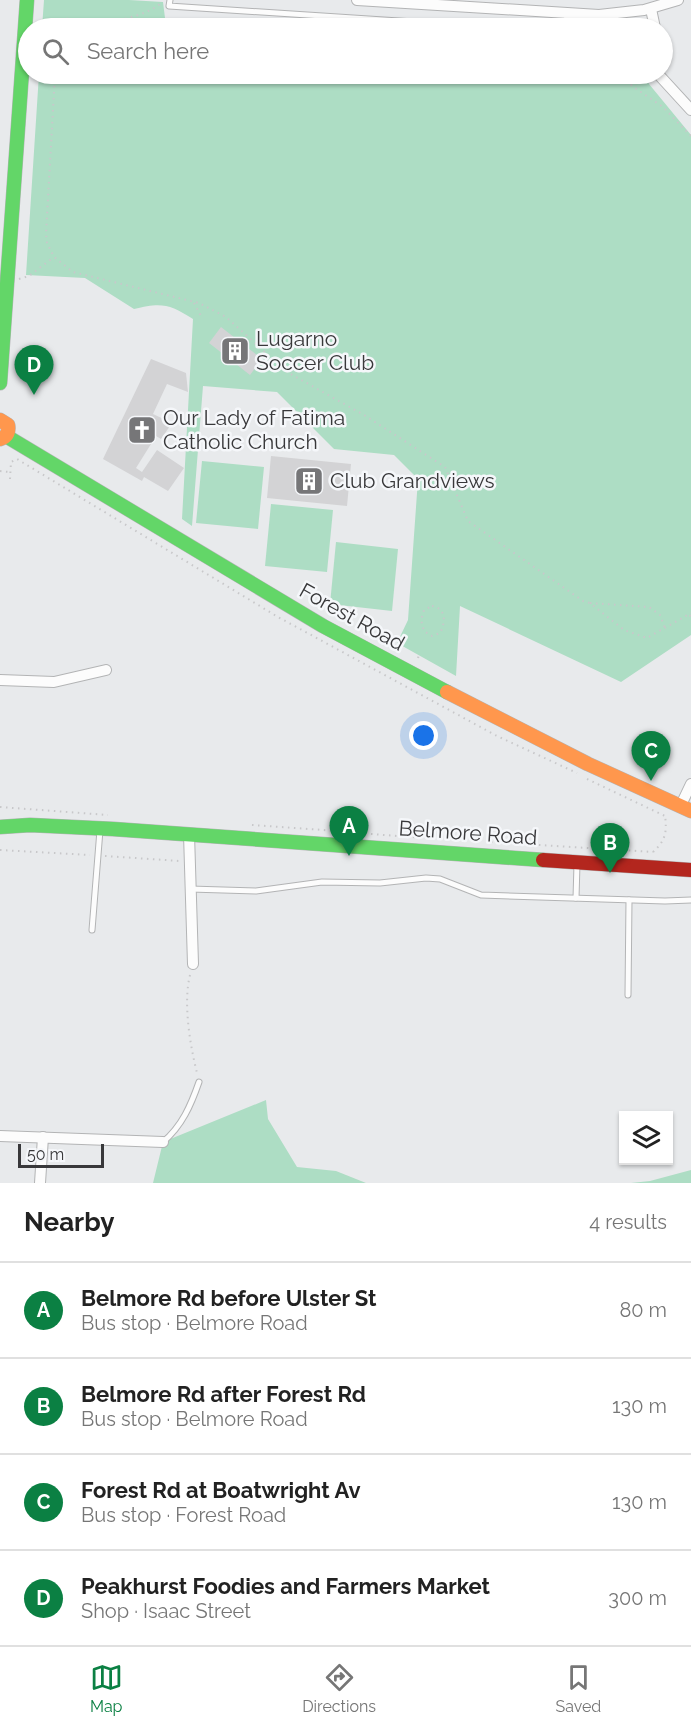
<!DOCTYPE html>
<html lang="en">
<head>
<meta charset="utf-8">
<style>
	:root { --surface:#fff; --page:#f2f2f2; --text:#222; --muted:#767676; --line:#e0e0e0; --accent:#0b8043 }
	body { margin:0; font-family:Raleway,sans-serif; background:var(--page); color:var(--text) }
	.controls { position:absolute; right:18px; bottom:18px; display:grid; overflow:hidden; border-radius:0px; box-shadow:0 2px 4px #0004 }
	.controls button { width:54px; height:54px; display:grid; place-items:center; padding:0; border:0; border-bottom:2px solid var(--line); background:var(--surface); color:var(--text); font:30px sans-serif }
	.scale { position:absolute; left:18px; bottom:15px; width:86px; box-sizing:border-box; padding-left:6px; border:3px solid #38383a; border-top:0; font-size:16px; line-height:21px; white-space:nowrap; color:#38383a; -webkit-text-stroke:4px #f5f7fa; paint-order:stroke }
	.you { position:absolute; left:424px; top:736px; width:21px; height:21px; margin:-15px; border:4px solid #fff; border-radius:50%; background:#1a73e8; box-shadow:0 0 0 9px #1a73e833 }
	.badge { display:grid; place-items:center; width:39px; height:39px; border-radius:50%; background:var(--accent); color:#fff; font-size:20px; font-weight:700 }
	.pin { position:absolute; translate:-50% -50px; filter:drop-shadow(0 2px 3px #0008) }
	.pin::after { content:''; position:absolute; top:32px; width:21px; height:18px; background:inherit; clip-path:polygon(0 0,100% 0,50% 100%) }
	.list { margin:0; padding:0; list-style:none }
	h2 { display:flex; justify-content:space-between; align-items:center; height:78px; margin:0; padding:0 24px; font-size:26px }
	h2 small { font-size:20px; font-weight:400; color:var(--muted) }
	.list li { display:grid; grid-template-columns:39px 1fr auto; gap:18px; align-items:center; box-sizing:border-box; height:96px; padding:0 24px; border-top:2px solid var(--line) }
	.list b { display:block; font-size:22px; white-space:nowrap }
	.list p { margin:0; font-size:20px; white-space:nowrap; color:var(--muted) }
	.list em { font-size:20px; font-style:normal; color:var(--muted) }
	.icon { flex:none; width:33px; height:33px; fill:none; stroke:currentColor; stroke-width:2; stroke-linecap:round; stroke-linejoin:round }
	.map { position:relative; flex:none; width:691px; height:1183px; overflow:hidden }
	.search { position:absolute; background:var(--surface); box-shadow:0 2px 4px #0004; left:18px; right:18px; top:18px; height:66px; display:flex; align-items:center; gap:15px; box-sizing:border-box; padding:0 21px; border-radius:33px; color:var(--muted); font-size:22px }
	.sheet { height:462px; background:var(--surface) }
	nav { display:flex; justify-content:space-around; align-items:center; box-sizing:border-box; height:84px; border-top:2px solid var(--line); background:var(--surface); font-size:16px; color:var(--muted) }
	nav a { display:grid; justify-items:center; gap:3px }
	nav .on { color:var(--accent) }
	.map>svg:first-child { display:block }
</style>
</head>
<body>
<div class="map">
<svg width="691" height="1183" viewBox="0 0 691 1183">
	<rect width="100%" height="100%" fill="#e8eaec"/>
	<g fill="#adddc4">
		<path d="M44 0H129L163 2 165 18 328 28H42Z"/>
		<path d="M39 74H644L649 84 691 135V635L621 682 460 606 456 676 397 643 408 620 418 479 394 455 334 449 277 392 203 386 192 526 182 519 193 319C170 304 161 302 134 309L85 278 26 275Z"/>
		<path d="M202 461 264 467 258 529 196 523Z"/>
		<path d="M271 504 333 510 327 572 265 566Z"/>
		<path d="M336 542 398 549 392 611 330 604Z"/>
		<path d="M266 1100 268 1119 297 1167 336 1171 366 1183H153L163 1142Z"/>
		<path d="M691 1170V1183H631L650 1181Z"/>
	</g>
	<g fill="#d3d3d5">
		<path d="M221 327 262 359 250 375 209 343Z"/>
		<path d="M151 359 186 373 188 392 167 384 153 414 172 423 161 439 156 436 136 468 142 472 157 450 184 468 168 491 144 477 142 481 103 459Z"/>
		<path d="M271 456 351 464 347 506 267 498Z"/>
	</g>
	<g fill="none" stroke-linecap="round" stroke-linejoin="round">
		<g stroke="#b3b4b5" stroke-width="7">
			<g id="lane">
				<path d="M170 0 169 6 506 28"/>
				<path d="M566 28 567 14"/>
				<path d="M190 889 256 891 322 882 380 883 426 878 440 879 481 895 665 901 691 900"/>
				<path d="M576 898 577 864"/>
				<path d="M92 930 100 830"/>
				<path d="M628 995 629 900"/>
				<path d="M163 1142C182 1126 191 1105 199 1082"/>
			</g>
		</g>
		<g stroke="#b3b4b5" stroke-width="12">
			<g id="street">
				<path d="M357 0 599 15 644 10 678 0"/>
				<path d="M651 9 655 28"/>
				<path d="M658 74 691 110"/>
				<path d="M0 680 54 682 106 670"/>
				<path d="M680 807 691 784"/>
				<path d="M189 834 193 964"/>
				<path d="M0 1136 163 1142"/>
				<path d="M40 1183 43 1137"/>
			</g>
		</g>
		<g stroke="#b3b4b5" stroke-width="15">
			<g id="fast">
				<path d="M0 383 27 0"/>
				<path d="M6 436 323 626 447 692"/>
				<path d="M0 827 30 825 113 829 543 860"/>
			</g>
		</g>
		<g stroke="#b3b4b5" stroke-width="15">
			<g id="slow">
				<path d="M0 420 8 425C9 432 7 437 0 439"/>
				<path d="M447 692 588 764 691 811"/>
			</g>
		</g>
		<g stroke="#b3b4b5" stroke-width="15">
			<path id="jam" d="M543 860 691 870"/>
		</g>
		<g stroke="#c8c8ca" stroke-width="2" stroke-dasharray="1.5 4.5" stroke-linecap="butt">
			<path d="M512 23 557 26"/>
			<path d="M627 24H636L643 28"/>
			<path d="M53 28 56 23 63 18 76 20 85 25"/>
			<path d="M78 28C88 24 97 26 106 23 124 19 146 15 160 4"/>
			<path d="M283 28V27"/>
			<path d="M55 74 46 234 47 243 54 257 73 272 199 303 226 317 287 372 364 415 445 467 468 521 583 601 590 603 624 630 647 638 691 613"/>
			<path d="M625 74 632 86 663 107 691 136"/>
			<path d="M19 279 29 276 54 257"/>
			<path d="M194 303 201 316"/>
			<path d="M0 471 9 472"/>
			<path d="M10 479 11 462 17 459 278 617 497 736 577 773"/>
			<path d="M590 603 649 607 660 615 665 628"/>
			<path d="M432 606C446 608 446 622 440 633L432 636 424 631 421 620 424 610Z"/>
			<path d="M690 615 691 621"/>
			<path d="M418 658 419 655"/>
			<path d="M587 779 665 816"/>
			<path d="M0 807 108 815"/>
			<path d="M252 825 366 833"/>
			<path d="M371 834 425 838"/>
			<path d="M491 842 653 852"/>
			<path d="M0 850 90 855"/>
			<path d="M653 852C666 840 667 832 665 815"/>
			<path d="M105 856 180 861"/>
			<path d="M190 975C183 1003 190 1045 197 1073"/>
		</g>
		<use href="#lane" stroke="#fcfcfc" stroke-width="5"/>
		<use href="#street" stroke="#fcfcfc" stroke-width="10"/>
		<use href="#fast" stroke="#63d668" stroke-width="14"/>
		<use href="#slow" stroke="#ff974d" stroke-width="14"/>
		<use href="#jam" stroke="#b3261e" stroke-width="14"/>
	</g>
	<defs>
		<g id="building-square" transform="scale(1.5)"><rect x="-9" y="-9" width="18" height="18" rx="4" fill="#767678" stroke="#f5f7fa"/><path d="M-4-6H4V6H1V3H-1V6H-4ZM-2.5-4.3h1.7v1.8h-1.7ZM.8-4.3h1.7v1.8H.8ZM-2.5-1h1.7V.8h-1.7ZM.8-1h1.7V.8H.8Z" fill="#fff"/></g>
		<g id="church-square" transform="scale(1.5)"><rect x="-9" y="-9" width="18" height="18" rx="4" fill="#767678" stroke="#f5f7fa"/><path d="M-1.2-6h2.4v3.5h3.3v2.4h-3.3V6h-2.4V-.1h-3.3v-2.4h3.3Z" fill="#fff"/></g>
	</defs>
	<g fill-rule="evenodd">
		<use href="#building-square" x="235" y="351"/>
		<use href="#church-square" x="142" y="430"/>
		<use href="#building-square" x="309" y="481"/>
	</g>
	<g text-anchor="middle" stroke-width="5" stroke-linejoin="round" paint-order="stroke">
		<g font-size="21" fill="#38383a" stroke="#f5f7fa" text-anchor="start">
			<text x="256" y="346">Lugarno<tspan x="256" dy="24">Soccer Club</tspan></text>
			<text x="163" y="425">Our Lady of Fatima<tspan x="163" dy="24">Catholic Church</tspan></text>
			<text x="330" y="488">Club Grandviews</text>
		</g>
		<g font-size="21" fill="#38383a" stroke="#f5f7fa">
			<text transform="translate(352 617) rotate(29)" y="7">Forest Road</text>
			<text transform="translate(468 833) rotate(4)" y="7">Belmore Road</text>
		</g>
	</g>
</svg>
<div class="controls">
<button><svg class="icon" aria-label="layers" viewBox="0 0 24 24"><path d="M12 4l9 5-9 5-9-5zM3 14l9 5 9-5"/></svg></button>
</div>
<div class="scale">50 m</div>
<div class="you"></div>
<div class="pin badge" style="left:349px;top:856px">A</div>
<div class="pin badge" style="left:610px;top:873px">B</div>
<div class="pin badge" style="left:651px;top:781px">C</div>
<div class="pin badge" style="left:34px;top:395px">D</div>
<div class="search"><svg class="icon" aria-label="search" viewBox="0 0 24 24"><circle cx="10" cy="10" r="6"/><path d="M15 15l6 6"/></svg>Search here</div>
</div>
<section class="sheet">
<h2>Nearby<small>4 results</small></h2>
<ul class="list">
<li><span class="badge">A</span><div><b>Belmore Rd before Ulster St</b><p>Bus stop · Belmore Road</p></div><em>80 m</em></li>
<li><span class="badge">B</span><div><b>Belmore Rd after Forest Rd</b><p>Bus stop · Belmore Road</p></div><em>130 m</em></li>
<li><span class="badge">C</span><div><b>Forest Rd at Boatwright Av</b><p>Bus stop · Forest Road</p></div><em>130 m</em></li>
<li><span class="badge">D</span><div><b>Peakhurst Foodies and Farmers Market</b><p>Shop · Isaac Street</p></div><em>300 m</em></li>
</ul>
</section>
<nav>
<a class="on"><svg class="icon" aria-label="map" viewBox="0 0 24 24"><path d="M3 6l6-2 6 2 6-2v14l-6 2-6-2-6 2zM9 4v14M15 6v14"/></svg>Map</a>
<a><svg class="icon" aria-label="directions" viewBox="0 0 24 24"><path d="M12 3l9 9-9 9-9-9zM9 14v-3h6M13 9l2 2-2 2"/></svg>Directions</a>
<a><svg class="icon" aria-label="saved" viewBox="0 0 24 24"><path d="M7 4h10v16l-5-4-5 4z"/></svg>Saved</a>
</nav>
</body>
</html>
